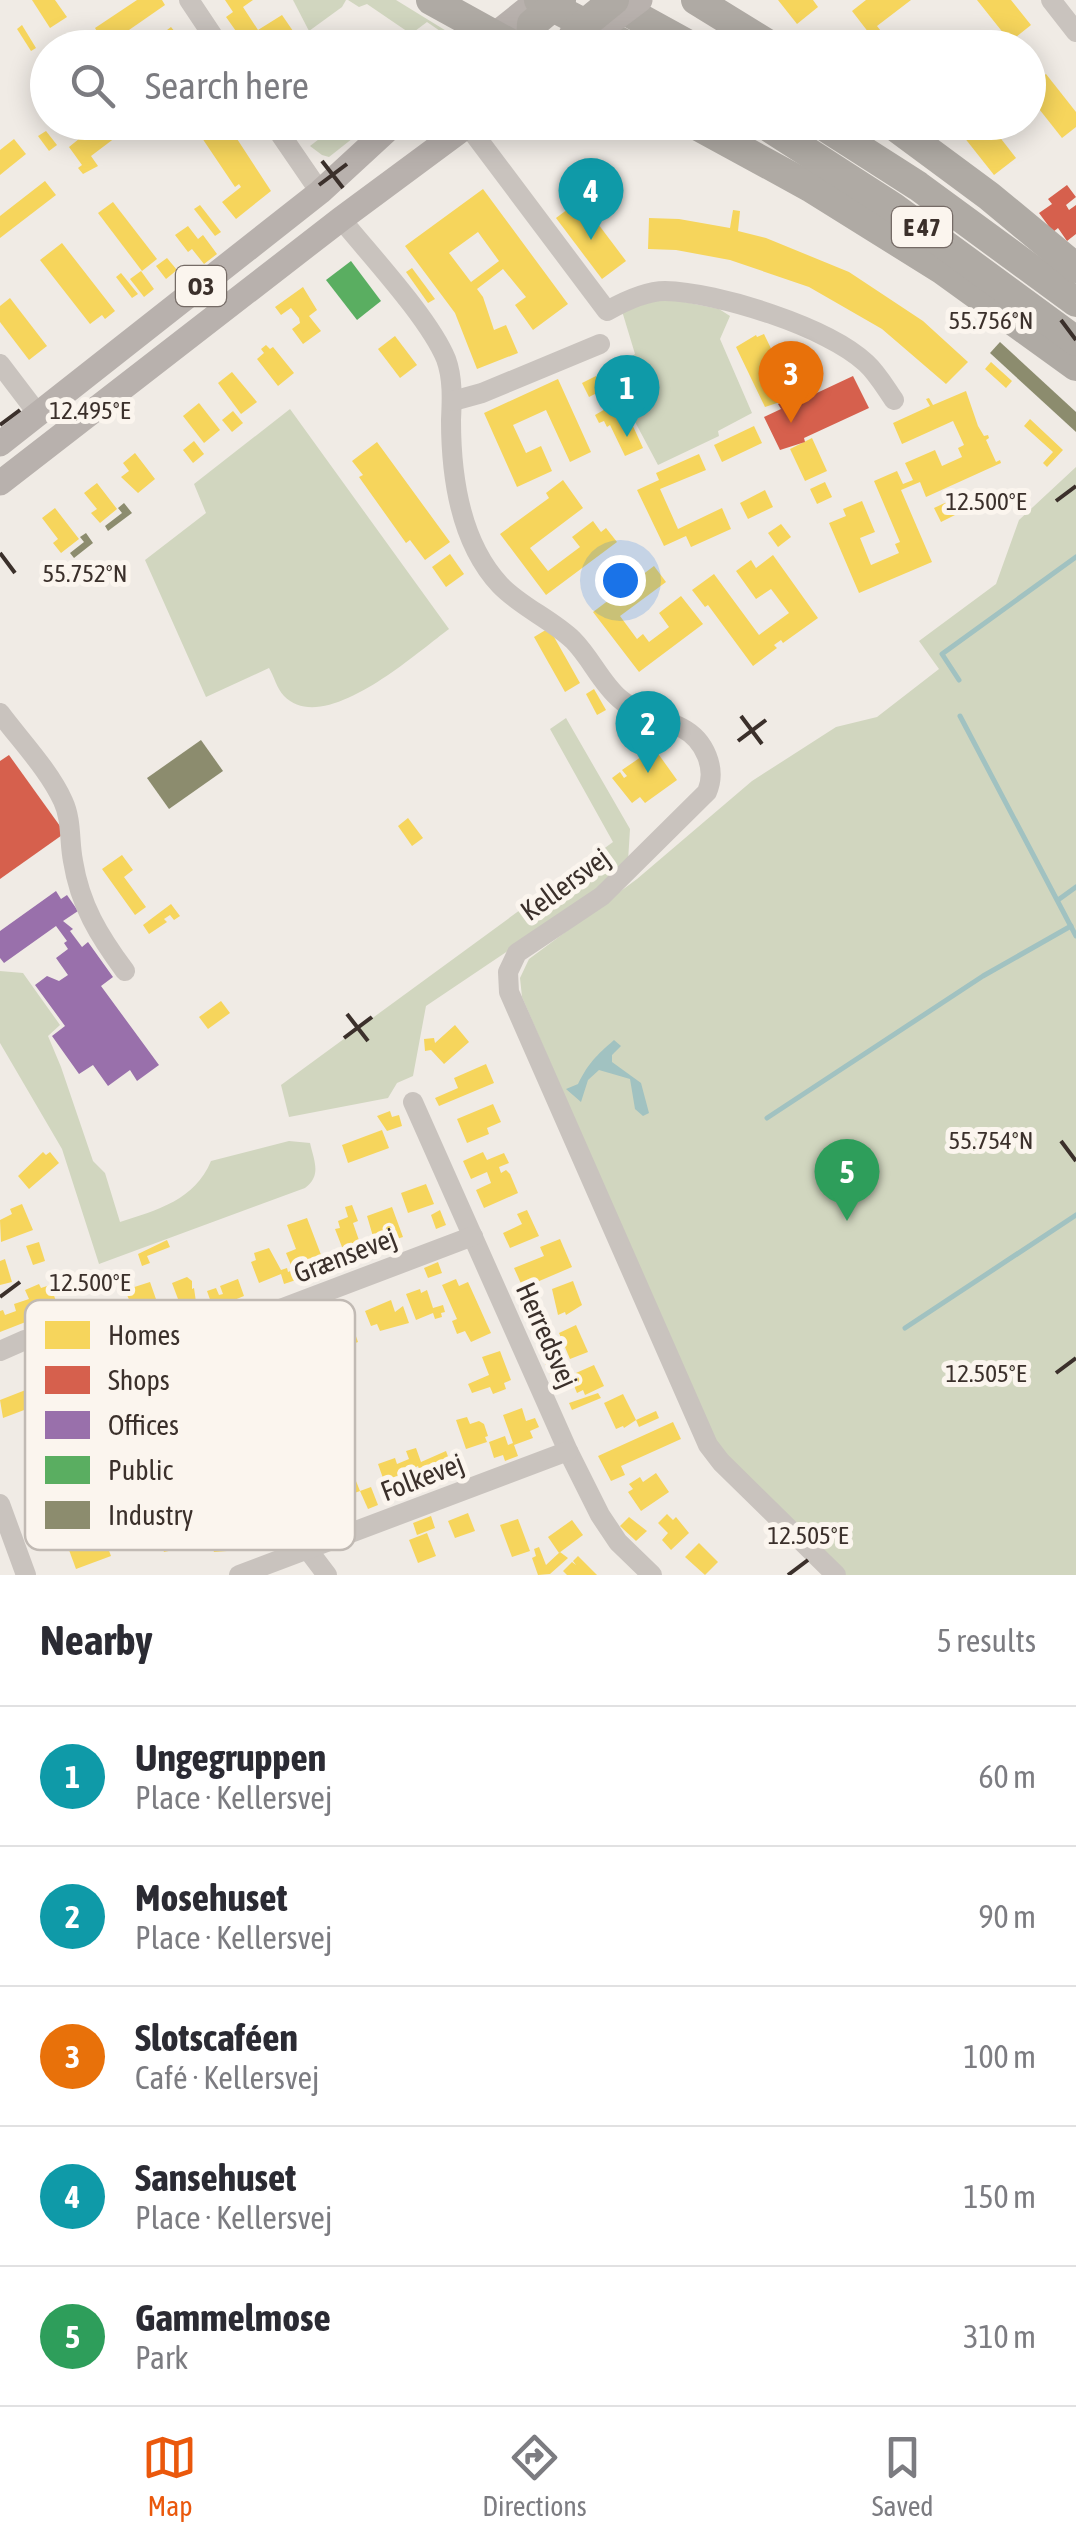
<!DOCTYPE html>
<html lang="en">
<head>
<meta charset="utf-8">
<style>
	:root { --surface:#fff; --page:#f7f7f7; --text:#2b2b33; --muted:#7c7c81; --line:#e1e1e2; --accent:#ea580c }
	body { margin:0; font-family:"Asap Condensed",sans-serif; background:var(--page); color:var(--text) }
	.you { position:absolute; left:620px; top:580px; width:35px; height:35px; margin:-25px; border:8px solid #fff; border-radius:50%; background:#1a73e8; box-shadow:0 0 0 15px #1a73e833 }
	.badge { display:grid; place-items:center; width:65px; height:65px; border-radius:50%; background:var(--accent); color:#fff; font-size:32px; font-weight:700 }
	.pin { position:absolute; translate:-50% -82px; filter:drop-shadow(0 2px 5px #0008) }
	.pin::after { content:''; position:absolute; top:52px; width:35px; height:30px; background:inherit; clip-path:polygon(0 0,100% 0,50% 100%) }
	.list { margin:0; padding:0; list-style:none }
	h2 { display:flex; justify-content:space-between; align-items:center; height:130px; margin:0; padding:0 40px; font-size:42px }
	h2 small { font-size:32px; font-weight:400; color:var(--muted) }
	.list li { display:grid; grid-template-columns:65px 1fr auto; gap:30px; align-items:center; box-sizing:border-box; height:140px; padding:0 40px; border-top:2px solid var(--line) }
	.list b { display:block; font-size:38px; white-space:nowrap }
	.list p { margin:0; font-size:32px; white-space:nowrap; color:var(--muted) }
	.list em { font-size:32px; font-style:normal; color:var(--muted) }
	.icon { flex:none; width:55px; height:55px; fill:none; stroke:currentColor; stroke-width:2; stroke-linecap:round; stroke-linejoin:round }
	.map { position:relative; flex:none; width:1076px; height:1575px; overflow:hidden }
	.search { position:absolute; background:var(--surface); box-shadow:0 5px 25px #0003; left:30px; right:30px; top:30px; height:110px; display:flex; align-items:center; gap:25px; box-sizing:border-box; padding:0 35px; border-radius:55px; color:var(--muted); font-size:38px }
	.sheet { height:830px; background:var(--surface) }
	nav { display:flex; justify-content:space-around; align-items:center; box-sizing:border-box; height:140px; border-top:2px solid var(--line); background:var(--surface); font-size:28px; color:var(--muted) }
	nav a { display:grid; justify-items:center; gap:5px }
	nav .on { color:var(--accent) }
	.map>svg:first-child { display:block }
</style>
</head>
<body>
<div class="map">
<svg width="1076" height="1575" viewBox="0 0 1076 1575">
	<rect width="100%" height="100%" fill="#f0ebe5"/>
	<g fill="#d1d6bf">
		<path d="M293 0H346L342 7 309 31Z"/>
		<path d="M348 0H396L461 40 462 47H429L443 33 427 22 411 34 367 4 359 7Z"/>
		<path d="M340 123H372L329 157 322 155 310 146Z"/>
		<path d="M660 297 719 309 730 316 720 339 752 413 718 431 719 436 658 465 609 373 635 354 622 311Z"/>
		<path d="M290 409 449 629C415 654 324 737 284 696 277 689 274 676 269 668L206 697 145 560 206 513 194 484Z"/>
		<path d="M1076 467V1575H846L715 1446 522 997 520 978 529 959 637 879 752 781 836 727 877 717 939 669 919 641 996 584 1019 520Z"/>
		<path d="M566 718 630 829 628 861 585 899 426 1006 413 1076 397 1083 388 1098 289 1117 281 1085 613 842 550 729Z"/>
		<path d="M0 971 23 973 60 1025 48 1036 61 1067 93 1161 105 1173 120 1222C157 1210 195 1200 211 1161L289 1141 310 1143C314 1161 322 1175 305 1188L99 1264 62 1149 0 1043Z"/>
	</g>
	<path fill="#a1c2c1" d="M614 1040 621 1046 612 1055V1062L641 1083 649 1113 643 1116 635 1109 630 1079 599 1070 588 1080 581 1102 566 1089 578 1084C589 1062 596 1056 614 1040Z"/>
	<g fill="#f6d55c" fill-rule="evenodd">
		<path d="M32 0H55L67 17 50 28Z"/>
		<path d="M137 0H162L165 5 106 46 95 28Z"/>
		<path d="M225 0H253L243 7 258 30 282 15 293 31 268 48H258L250 37 243 41 226 17 233 12Z"/>
		<path d="M778 0H813L818 7 797 24Z"/>
		<path d="M866 0H911L877 26 894 48H860L858 45 874 34 871 31 869 33 852 11Z"/>
		<path d="M977 0H1011L1031 25 1016 37 1027 48H1008L1012 44Z"/>
		<path d="M22 25 36 48 31 51 17 29Z"/>
		<path d="M171 27 188 48 165 45 153 48 151 45 160 38 159 36Z"/>
		<path d="M1046 74 1076 112V127L1062 138 1028 95V88Z"/>
		<path d="M87 122H136L91 156 98 166 83 174 78 168 82 165 69 147 90 130 85 124Z"/>
		<path d="M219 122H226L271 191 236 219 222 202 241 187 239 184 235 187 200 135Z"/>
		<path d="M961 122H988L1016 158 994 175 956 127Z"/>
		<path d="M46 131 57 145 49 151 38 136Z"/>
		<path d="M14 139 26 154 0 175V150Z"/>
		<path d="M45 181 56 195 0 238V216Z"/>
		<path d="M483 189 568 304 533 330 515 305 526 297 503 269 477 289 483 297 494 330 506 325 518 353 477 369 455 313 405 246ZM478 232 499 261 471 282 449 253Z"/>
		<path d="M580 200 626 261 602 279 556 218Z"/>
		<path d="M113 202 157 259 142 271 98 213Z"/>
		<path d="M200 205 221 232 215 236 194 209Z"/>
		<path d="M733 210 740 211 738 231 766 238 849 272 923 321 968 362 946 384 882 329 809 287 730 260 676 250 648 249 649 218 679 219 730 228Z"/>
		<path d="M188 226 198 239 203 235 217 254 204 264 192 249 188 252 175 235Z"/>
		<path d="M62 243 115 311 105 319 102 315 90 324 40 260Z"/>
		<path d="M167 258 177 270 166 279 156 266Z"/>
		<path d="M412 268 435 299 428 303 406 272Z"/>
		<path d="M141 271 154 289 144 297 130 279Z"/>
		<path d="M121 273 138 294 132 298 116 277Z"/>
		<path d="M303 287 317 310 309 316 321 331 303 344 292 329 300 323 299 318 291 308 281 315 275 307Z"/>
		<path d="M10 298 47 346 29 360 0 322V306Z"/>
		<path d="M764 334 793 394 786 400 765 407 736 347 756 335 757 337Z"/>
		<path d="M395 336 417 365 400 378 378 349Z"/>
		<path d="M266 345 270 349 273 347 294 373 278 386 257 359 264 353 261 349Z"/>
		<path d="M991 362 1012 381 1006 388 985 369Z"/>
		<path d="M232 372 257 402 241 414 218 383Z"/>
		<path d="M596 376 603 390 589 397 582 383Z"/>
		<path d="M558 379 591 452 570 462 546 410 513 425 526 453 541 446 552 471 517 487 484 413Z"/>
		<path d="M966 391 978 426 984 436 988 435 989 438 986 440 996 462 1000 460 1001 463 926 497 920 482 901 490 932 562 859 593 829 523 846 516 843 509 862 501 875 532 860 538 871 565 899 553 895 544 900 542 874 481 897 471 903 484 913 480 905 463 935 450 942 466 962 457 958 448 964 445 953 421 902 444 893 423 930 406 926 399 929 398 933 405Z"/>
		<path d="M621 400 643 448 625 456 610 425 607 427 604 421 599 423 595 415Z"/>
		<path d="M199 403 220 430 204 443 183 416Z"/>
		<path d="M233 411 243 423 232 432 222 420Z"/>
		<path d="M1030 419 1063 450 1047 467 1043 463 1053 452 1024 426Z"/>
		<path d="M754 426 762 443 722 462 714 445Z"/>
		<path d="M812 438 827 471 805 481 790 449Z"/>
		<path d="M194 441 204 454 193 463 183 450Z"/>
		<path d="M377 442 450 542 425 560 410 540 406 543 359 477 363 475 352 461Z"/>
		<path d="M135 453 155 479 138 493 121 477 129 471 123 463Z"/>
		<path d="M699 454 706 470 660 489 678 529 722 508 731 529 691 547 686 536 664 546 637 490 659 480 656 473Z"/>
		<path d="M563 480 583 508 530 548 548 571 580 547 572 537 593 521 601 532 606 528 617 542 546 595 500 534 549 498 546 493Z"/>
		<path d="M825 482 832 497 817 504 810 489Z"/>
		<path d="M97 483 117 509 100 523 91 513 97 509 84 493Z"/>
		<path d="M765 490 773 507 748 519 740 503Z"/>
		<path d="M949 501 955 515 941 522 934 508Z"/>
		<path d="M55 508 79 539 61 553 53 543 58 539 42 518Z"/>
		<path d="M781 524 791 537 778 547 768 533Z"/>
		<path d="M450 554 464 574 446 587 432 567Z"/>
		<path d="M773 555 818 618 783 643 781 640 774 645 777 648 753 666 708 605 705 607 692 590 714 574 759 635 789 613 771 589 756 599 736 571 751 560 756 568Z"/>
		<path d="M654 566 666 582 620 616 637 639 643 634 649 642 669 627 659 613 681 596 703 624 639 672 593 612Z"/>
		<path d="M549 628 580 683 565 692 534 637Z"/>
		<path d="M594 689 606 710 597 715 586 694Z"/>
		<path d="M654 748 677 780 645 803 640 797 632 803 612 778 620 772 624 778 627 776 622 770Z"/>
		<path d="M408 818 423 838 412 846 398 826Z"/>
		<path d="M122 855 133 870 124 877 146 907 135 915 102 869Z"/>
		<path d="M171 904 180 916 174 920 170 915 164 919 167 922 149 934 143 925Z"/>
		<path d="M221 1001 230 1013 208 1029 199 1017Z"/>
		<path d="M455 1025 469 1042 444 1064 431 1050 425 1051 424 1039 434 1038 435 1043Z"/>
		<path d="M486 1064 494 1083 439 1106 435 1098 458 1088 454 1078Z"/>
		<path d="M493 1104 501 1122 487 1128 489 1134 467 1143 457 1119Z"/>
		<path d="M390 1111 392 1117 399 1115 402 1126 387 1131 377 1116Z"/>
		<path d="M382 1130 389 1148 348 1163 342 1145Z"/>
		<path d="M43 1152 46 1155 50 1152 59 1163 29 1189 18 1176Z"/>
		<path d="M483 1152 487 1160 504 1153 509 1163 499 1167 501 1173 506 1170 510 1174 518 1193 484 1208 476 1190 491 1183 487 1172 471 1179 463 1161Z"/>
		<path d="M426 1184 434 1204 408 1213 401 1193Z"/>
		<path d="M22 1204 33 1230 1 1242 0 1220 12 1214 10 1209Z"/>
		<path d="M352 1205 358 1221 353 1223 361 1246 355 1248 359 1257 341 1263 336 1249 342 1247 335 1229 340 1228 338 1221 348 1217 345 1207Z"/>
		<path d="M392 1207 403 1237 387 1242 388 1247 377 1250 367 1216Z"/>
		<path d="M440 1210 446 1225 436 1229 431 1215Z"/>
		<path d="M527 1210 539 1236 510 1248 503 1233 522 1224 517 1214Z"/>
		<path d="M307 1218 323 1260 304 1267 308 1276 284 1284 281 1274 259 1283 251 1262 256 1260 254 1253 269 1248 281 1270 287 1268 288 1272 293 1270 286 1253 296 1249 287 1225Z"/>
		<path d="M560 1239 572 1267 523 1288 514 1268 544 1256 540 1247Z"/>
		<path d="M167 1240 170 1247 147 1256 150 1263 142 1266 138 1254Z"/>
		<path d="M39 1242 45 1261 33 1265 26 1246Z"/>
		<path d="M5 1259 12 1282 0 1285V1261Z"/>
		<path d="M438 1262 442 1273 428 1278 424 1268Z"/>
		<path d="M187 1277 192 1281V1289L194 1288 196 1302 181 1307 172 1283Z"/>
		<path d="M238 1279 244 1296 227 1303 225 1299 220 1300 222 1304 213 1308 207 1291 216 1288 219 1295 223 1294 220 1286Z"/>
		<path d="M456 1279 459 1286 468 1282 491 1333 471 1342 465 1331 457 1334 452 1321 457 1319 442 1285Z"/>
		<path d="M573 1281 582 1305 566 1315 565 1312 558 1315 552 1289Z"/>
		<path d="M150 1282 157 1302 139 1308 136 1300 130 1302 125 1290Z"/>
		<path d="M39 1284 41 1288 50 1285 59 1309 0 1332V1311L3 1310 5 1315 16 1311 14 1304 29 1299 25 1290Z"/>
		<path d="M420 1289 421 1293 427 1290 433 1308 443 1305 445 1312 441 1313 442 1317 435 1319 433 1313 416 1320 406 1294Z"/>
		<path d="M391 1300 395 1312 403 1306 409 1323 380 1331 377 1324 371 1326 365 1311Z"/>
		<path d="M347 1311 358 1342 344 1347 333 1316Z"/>
		<path d="M543 1312 548 1325 536 1329 531 1316Z"/>
		<path d="M576 1325 588 1352 570 1359 559 1333Z"/>
		<path d="M500 1351 511 1380 504 1383 506 1389 493 1394 490 1387 472 1393 468 1384 489 1375 482 1357Z"/>
		<path d="M560 1353 566 1367 550 1374 544 1361Z"/>
		<path d="M594 1365 604 1386 585 1395 583 1390 577 1393 572 1381 578 1378 576 1373Z"/>
		<path d="M41 1384 43 1388 48 1386 57 1411 52 1413 48 1401 3 1418 0 1400Z"/>
		<path d="M598 1393 601 1398 572 1410 569 1403Z"/>
		<path d="M623 1394 636 1420 624 1428 623 1426 616 1429 604 1403Z"/>
		<path d="M522 1408 526 1421 535 1418 539 1427 530 1431 533 1438 514 1445 518 1456 505 1461 503 1455 494 1458 489 1442 505 1436 508 1445 513 1443 503 1415Z"/>
		<path d="M656 1411 659 1418 639 1427 636 1420Z"/>
		<path d="M467 1417 470 1424 479 1421 484 1424 488 1436 485 1437 487 1442 466 1449 456 1420Z"/>
		<path d="M673 1422 681 1439 621 1466 625 1475 611 1481 598 1456Z"/>
		<path d="M416 1448 421 1462 446 1451 453 1470 423 1480 418 1466 412 1469 417 1482 406 1486 402 1474 384 1481 378 1464 395 1458 397 1464 409 1459 406 1451Z"/>
		<path d="M350 1466 360 1491 343 1497 341 1492 334 1495 330 1483 346 1476 343 1469Z"/>
		<path d="M656 1473 669 1492 641 1511 628 1492 633 1489 629 1484 640 1477 643 1482Z"/>
		<path d="M371 1487 378 1505 368 1509 360 1491Z"/>
		<path d="M178 1509 183 1524 179 1526 187 1547 164 1552 157 1532 165 1529 160 1515Z"/>
		<path d="M468 1513 475 1531 455 1538 448 1521Z"/>
		<path d="M667 1514 673 1520 676 1517 689 1533 671 1550 662 1540 668 1533 658 1523Z"/>
		<path d="M431 1516 435 1528 417 1535 413 1523Z"/>
		<path d="M629 1517 647 1531 636 1541 620 1526Z"/>
		<path d="M518 1519 530 1551 512 1557 500 1525Z"/>
		<path d="M572 1520 583 1535 559 1553 548 1537Z"/>
		<path d="M224 1523 235 1544 226 1547 227 1551 214 1552 208 1536 216 1533 214 1527Z"/>
		<path d="M427 1533 436 1556 418 1563 409 1540Z"/>
		<path d="M104 1537 111 1556 76 1569 69 1550Z"/>
		<path d="M699 1543 718 1562 705 1575 685 1557Z"/>
		<path d="M539 1547 546 1565 560 1552 568 1558 550 1574 538 1575 532 1558 536 1556 534 1549Z"/>
		<path d="M578 1556 597 1575H567L563 1571 572 1562 576 1565 573 1561Z"/>
	</g>
	<g fill="#d6604d">
		<path d="M1067 185 1076 197 1066 205 1069 210 1076 205V234L1067 241 1058 228 1053 232 1039 213 1052 204 1048 199Z"/>
		<path d="M853 376 869 408 804 438 805 442 780 450 764 417 781 409 778 404 786 400 789 406Z"/>
		<path d="M9 755 65 833 0 879V761Z"/>
	</g>
	<path fill="#9970ab" d="M56 891 61 899 67 895 78 911 63 921 73 929 70 931 82 947 88 942 113 977 101 986 159 1065 137 1081 130 1070 108 1086 93 1065 79 1074 52 1036 65 1026 35 985 47 976 59 981 68 975 56 958 68 949 64 943 67 941 56 926 4 963 0 958V931Z"/>
	<path fill="#5aae61" d="M351 261 381 301 357 320 326 280Z"/>
	<g fill="#8c8c6e">
		<path d="M1000 342 1076 412V432L990 353Z"/>
		<path d="M124 503 132 513 108 531 105 526 122 513 118 508Z"/>
		<path d="M86 533 93 543 74 558 70 553 84 542 80 537Z"/>
		<path d="M201 740 223 771 169 809 147 778Z"/>
	</g>
	<g fill="none" stroke-linecap="round" stroke-linejoin="round">
		<g stroke="#a1c2c1" stroke-width="5">
			<path d="M959 680 942 654 1076 557"/>
			<path d="M960 716 1076 936"/>
			<path d="M1058 900 1076 887"/>
			<path d="M767 1118 983 976 1071 926"/>
			<path d="M905 1328 1076 1215"/>
		</g>
		<g stroke="#c9c3be" stroke-width="20">
			<path d="M189 0 221 48"/>
			<path d="M1051 0 1076 32"/>
			<path d="M272 122 320 192"/>
			<path d="M465 122 607 311C623 302 645 291 665 291 717 292 828 327 866 363 877 373 885 387 894 400"/>
			<path d="M341 219C371 256 429 318 446 359 453 378 452 400 451 420 451 476 460 542 500 585 521 607 551 619 573 640 591 658 601 683 620 699 643 719 659 716 682 728 705 740 717 769 707 792L602 896 517 953 508 972 509 992 708 1445 721 1462 836 1575"/>
			<path d="M0 364 38 414"/>
			<path d="M453 401 482 393 600 344"/>
			<path d="M0 713C20 740 49 770 63 801 72 820 69 841 73 861 80 905 99 936 125 971"/>
			<path d="M413 1102 568 1451 600 1515 618 1542 652 1575"/>
			<path d="M0 1351 25 1340 68 1335H188L246 1322 473 1236"/>
			<path d="M0 1504 26 1575"/>
			<path d="M308 1550 327 1575"/>
			<path d="M239 1575 568 1451"/>
		</g>
		<g stroke="#b8b1ad" stroke-width="25">
			<path d="M478 48 538 0"/>
			<path d="M0 444 320 192 396 122"/>
			<path d="M0 483 341 219 472 122"/>
		</g>
		<g stroke="#afaaa4" stroke-width="30">
			<path d="M431 0 518 48"/>
			<path d="M539 0 632 48"/>
			<path d="M607 0 694 48"/>
			<path d="M696 0 774 48"/>
			<path d="M691 122 810 187 943 270 1076 366"/>
			<path d="M761 122 893 207 1076 341"/>
			<path d="M818 122 918 186 1076 302"/>
			<path d="M889 122 989 196 1076 268"/>
		</g>
		<path stroke="#b8b1ad" stroke-width="25" d="M588 39 640 0"/>
		<g stroke="#afaaa4" stroke-width="30">
			<path d="M531 40 532 24 561 0"/>
			<path d="M567 48 576 31 614 0"/>
		</g>
	</g>
	<path fill="none" stroke="#3b302b" stroke-width="4" d="M322 161 343 188M319 185 347 164M1061 320 1076 340M0 425 20 410M1056 501 1076 486M0 553 15 573M741 716 762 744M738 741 766 720M347 1014 368 1041M344 1038 372 1017M1061 1141 1076 1161M0 1297 20 1282M1056 1373 1076 1358M788 1575 808 1560"/>
	<g text-anchor="middle" stroke-width="10" stroke-linejoin="round" paint-order="stroke">
		<g fill="#fbf5ee" stroke="#756b66" stroke-width="2.5">
			<rect x="892" y="207" width="60" height="40" rx="8"/>
			<rect x="176" y="266" width="50" height="40" rx="8"/>
		</g>
		<g font-size="25" font-weight="bold" fill="#3b302b">
			<text x="922" y="236">E 47</text>
			<text x="201" y="295">O3</text>
		</g>
		<g font-size="28" fill="#3b302b" stroke="#fbf5ee">
			<text transform="translate(565 884) rotate(-36)" y="10">Kellersvej</text>
			<text transform="translate(345 1255) rotate(-21)" y="10">Grænsevej</text>
			<text transform="translate(547 1335) rotate(66)" y="10">Herredsvej</text>
			<text transform="translate(422 1477) rotate(-21)" y="10">Folkevej</text>
		</g>
	</g>
	<rect x="25" y="1300" width="330" height="250" rx="15" fill="#fbf5ee" stroke="#c1bab4" stroke-width="2.5"/>
	<rect x="45" y="1321" width="45" height="28" fill="#f6d55c"/>
	<rect x="45" y="1366" width="45" height="28" fill="#d6604d"/>
	<rect x="45" y="1411" width="45" height="28" fill="#9970ab"/>
	<rect x="45" y="1456" width="45" height="28" fill="#5aae61"/>
	<rect x="45" y="1501" width="45" height="28" fill="#8c8c6e"/>
	<g font-size="28" fill="#3b302b">
		<text x="108" y="1345">Homes</text>
		<text x="108" y="1390">Shops</text>
		<text x="108" y="1435">Offices</text>
		<text x="108" y="1480">Public</text>
		<text x="108" y="1525">Industry</text>
	</g>
	<g font-size="25" text-anchor="middle" fill="#3b302b" stroke="#fbf5ee" stroke-width="10" stroke-linejoin="round" paint-order="stroke">
		<text x="991" y="329">55.756°N</text>
		<text x="90" y="419">12.495°E</text>
		<text x="986" y="510">12.500°E</text>
		<text x="85" y="582">55.752°N</text>
		<text x="991" y="1149">55.754°N</text>
		<text x="90" y="1291">12.500°E</text>
		<text x="986" y="1382">12.505°E</text>
		<text x="808" y="1544">12.505°E</text>
	</g>
</svg>
<div class="you"></div>
<div class="pin badge" style="left:627px;top:437px;background:#0f9aa8">1</div>
<div class="pin badge" style="left:648px;top:773px;background:#0f9aa8">2</div>
<div class="pin badge" style="left:791px;top:423px;background:#e8710a">3</div>
<div class="pin badge" style="left:591px;top:240px;background:#0f9aa8">4</div>
<div class="pin badge" style="left:847px;top:1221px;background:#2e9e5b">5</div>
<div class="search"><svg class="icon" aria-label="search" viewBox="0 0 24 24"><circle cx="10" cy="10" r="6"/><path d="M15 15l6 6"/></svg>Search here</div>
</div>
<section class="sheet">
<h2>Nearby<small>5 results</small></h2>
<ul class="list">
<li><span class="badge" style="background:#0f9aa8">1</span><div><b>Ungegruppen</b><p>Place · Kellersvej</p></div><em>60 m</em></li>
<li><span class="badge" style="background:#0f9aa8">2</span><div><b>Mosehuset</b><p>Place · Kellersvej</p></div><em>90 m</em></li>
<li><span class="badge" style="background:#e8710a">3</span><div><b>Slotscaféen</b><p>Café · Kellersvej</p></div><em>100 m</em></li>
<li><span class="badge" style="background:#0f9aa8">4</span><div><b>Sansehuset</b><p>Place · Kellersvej</p></div><em>150 m</em></li>
<li><span class="badge" style="background:#2e9e5b">5</span><div><b>Gammelmose</b><p>Park</p></div><em>310 m</em></li>
</ul>
</section>
<nav>
<a class="on"><svg class="icon" aria-label="map" viewBox="0 0 24 24"><path d="M3 6l6-2 6 2 6-2v14l-6 2-6-2-6 2zM9 4v14M15 6v14"/></svg>Map</a>
<a><svg class="icon" aria-label="directions" viewBox="0 0 24 24"><path d="M12 3l9 9-9 9-9-9zM9 14v-3h6M13 9l2 2-2 2"/></svg>Directions</a>
<a><svg class="icon" aria-label="saved" viewBox="0 0 24 24"><path d="M7 4h10v16l-5-4-5 4z"/></svg>Saved</a>
</nav>
</body>
</html>
